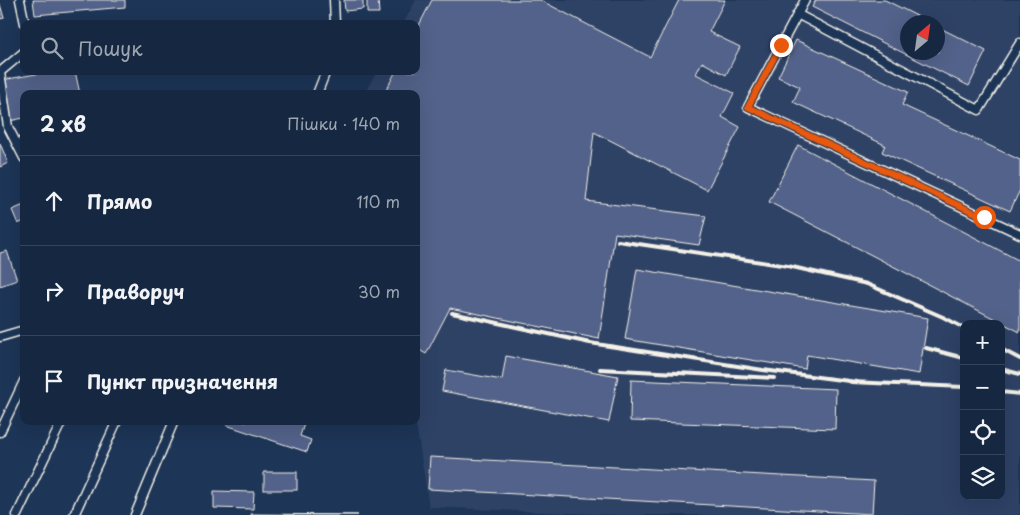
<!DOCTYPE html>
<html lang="uk">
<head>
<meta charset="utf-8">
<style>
	:root { --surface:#162841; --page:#1f3048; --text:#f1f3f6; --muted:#9ea6b1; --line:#35445a }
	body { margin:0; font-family:"Playpen Sans",sans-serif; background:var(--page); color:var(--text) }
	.controls { position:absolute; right:15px; bottom:15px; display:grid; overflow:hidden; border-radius:10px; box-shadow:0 5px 20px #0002 }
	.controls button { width:45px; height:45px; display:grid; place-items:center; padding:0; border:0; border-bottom:1px solid var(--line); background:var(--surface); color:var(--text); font:25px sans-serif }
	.compass { position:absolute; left:900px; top:15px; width:45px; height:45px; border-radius:50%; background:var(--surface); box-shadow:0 5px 20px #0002; rotate:29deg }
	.stop { position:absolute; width:15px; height:15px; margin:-11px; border:4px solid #ea580c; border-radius:50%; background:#fff }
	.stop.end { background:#ea580c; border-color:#fff; box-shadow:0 1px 5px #0008 }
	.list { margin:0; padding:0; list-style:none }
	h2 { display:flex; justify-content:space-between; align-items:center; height:65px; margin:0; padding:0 20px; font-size:21px }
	h2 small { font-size:16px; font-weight:400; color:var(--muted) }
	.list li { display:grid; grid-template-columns:32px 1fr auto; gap:15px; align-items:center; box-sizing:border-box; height:90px; padding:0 20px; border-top:1px solid var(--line) }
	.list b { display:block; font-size:19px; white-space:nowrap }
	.list em { font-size:16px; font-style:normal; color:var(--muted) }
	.icon { flex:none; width:28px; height:28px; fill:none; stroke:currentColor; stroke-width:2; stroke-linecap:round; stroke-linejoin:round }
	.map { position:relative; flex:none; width:1020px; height:515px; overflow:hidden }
	.search { position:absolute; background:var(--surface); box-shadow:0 5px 20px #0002; left:20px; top:20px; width:400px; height:55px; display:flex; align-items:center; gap:12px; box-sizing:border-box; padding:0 18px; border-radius:10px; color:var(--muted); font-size:19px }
	.panel { position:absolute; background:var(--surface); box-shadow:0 5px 20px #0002; left:20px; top:90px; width:400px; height:335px; border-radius:10px }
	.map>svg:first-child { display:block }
</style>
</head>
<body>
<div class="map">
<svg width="1020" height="515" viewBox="0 0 1020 515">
	<rect width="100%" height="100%" fill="#1d3557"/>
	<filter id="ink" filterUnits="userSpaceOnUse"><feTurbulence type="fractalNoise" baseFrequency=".02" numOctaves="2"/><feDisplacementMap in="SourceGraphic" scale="10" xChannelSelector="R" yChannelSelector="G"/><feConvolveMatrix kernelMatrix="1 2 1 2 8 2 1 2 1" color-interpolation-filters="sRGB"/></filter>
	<g filter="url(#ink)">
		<path fill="#2d4266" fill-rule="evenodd" d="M416 0H1020V515H615L429 507 416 424 411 421H416V94H364L377 71H416V24H403ZM908 22H938V52H908ZM964 324H1001V496H964Z"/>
		<g fill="#52628a" stroke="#f4f1e8">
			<path d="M33 0H125V7L35 15Z"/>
			<path d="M344 0H363V9L345 11Z"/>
			<path d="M367 0H378L379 13H367Z"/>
			<path d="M432 0H540L650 57 679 0H725L709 32 740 47 726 75 702 62 696 74 734 93 722 117 740 127 707 190 594 132 586 201 706 216 699 245 615 233 599 339 450 308 426 354 416 348V94H384L396 71H416V31Z"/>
			<path d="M816 0H885L929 22H908V52H938V27L986 51 969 86 812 7Z"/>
			<path d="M0 4 4 18 0 19Z"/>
			<path d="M259 21V24H228V22Z"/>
			<path d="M796 40 908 92 902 105 1020 160V190L1010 211 882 152 885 145 793 102 800 87 778 77Z"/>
			<path d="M53 71H75L80 94H24V118L9 121 2 80Z"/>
			<path d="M0 143 8 163 0 167Z"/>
			<path d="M798 145 1020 261V332L769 202Z"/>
			<path d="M24 205V221L18 224 12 210Z"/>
			<path d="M7 251 17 280 0 286V253Z"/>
			<path d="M637 269 928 318 919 374 807 355 805 369 625 339Z"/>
			<path d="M506 356 618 376 609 422 442 391 446 370 502 380Z"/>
			<path d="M631 380 836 389 835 429 630 421Z"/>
			<path d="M227 421H305L300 436 311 440 307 452 226 425Z"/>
			<path d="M430 457 874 481 872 514 428 489Z"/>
			<rect x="264" y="472" width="33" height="18"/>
			<path d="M214 491 254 492 253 509 214 508Z"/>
			<path d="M251 514 358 515H251Z"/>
		</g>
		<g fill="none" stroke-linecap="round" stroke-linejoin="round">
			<g stroke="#f4f1e8" stroke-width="11">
				<g id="service">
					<path d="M20 0 25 24"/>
					<path d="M334 0 335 24"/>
					<path d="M805 0 748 107 1020 234"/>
					<path d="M797 14 979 110 1020 43"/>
					<path d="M24 52 0 72 8 127 24 158"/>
					<path d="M317 94 326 71"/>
					<path d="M0 337 24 330"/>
					<path d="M0 432 24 381"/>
					<path d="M17 515 62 421"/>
					<path d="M74 515 117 421"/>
					<path d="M135 515 174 421"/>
				</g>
			</g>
			<use href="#service" stroke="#1d3557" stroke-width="8"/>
			<g stroke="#f4f1e8" stroke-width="4">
				<path d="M618 241 788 266 867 284 943 317 964 328"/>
				<path d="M452 313 590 343 763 370 857 382"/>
				<path d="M926 348 964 358"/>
				<path d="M1001 349 1020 359"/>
				<path d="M600 369 774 378"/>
				<path d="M1001 369 1020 374"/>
				<path d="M851 382 964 387"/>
				<path d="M1001 392 1020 394"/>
			</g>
		</g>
	</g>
	<g fill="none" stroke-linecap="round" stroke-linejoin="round" filter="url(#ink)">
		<path stroke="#ea580c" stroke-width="6" d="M781 45 748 107 984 217"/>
	</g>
</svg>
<div class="controls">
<button>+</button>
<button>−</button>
<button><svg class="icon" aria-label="locate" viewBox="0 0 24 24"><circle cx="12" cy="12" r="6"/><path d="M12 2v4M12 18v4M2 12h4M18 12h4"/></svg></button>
<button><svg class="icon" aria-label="layers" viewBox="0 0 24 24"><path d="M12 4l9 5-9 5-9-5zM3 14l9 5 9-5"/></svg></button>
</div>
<svg class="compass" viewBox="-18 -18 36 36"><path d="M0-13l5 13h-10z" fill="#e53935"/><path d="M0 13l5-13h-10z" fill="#9ea6b1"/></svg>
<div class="stop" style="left:984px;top:217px"></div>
<div class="stop end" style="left:781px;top:45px"></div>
<div class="search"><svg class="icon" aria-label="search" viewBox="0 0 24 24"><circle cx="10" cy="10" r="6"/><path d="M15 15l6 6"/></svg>Пошук</div>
<section class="panel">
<h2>2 хв<small>Пішки · 140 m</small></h2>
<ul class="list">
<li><svg class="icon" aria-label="ahead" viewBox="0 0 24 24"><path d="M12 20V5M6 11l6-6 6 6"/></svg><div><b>Прямо</b></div><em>110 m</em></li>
<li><svg class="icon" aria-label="right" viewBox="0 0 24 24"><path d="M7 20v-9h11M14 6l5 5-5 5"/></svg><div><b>Праворуч</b></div><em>30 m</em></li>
<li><svg class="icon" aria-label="arrive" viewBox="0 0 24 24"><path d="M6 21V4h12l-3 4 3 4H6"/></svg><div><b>Пункт призначення</b></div></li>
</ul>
</section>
</div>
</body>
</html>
